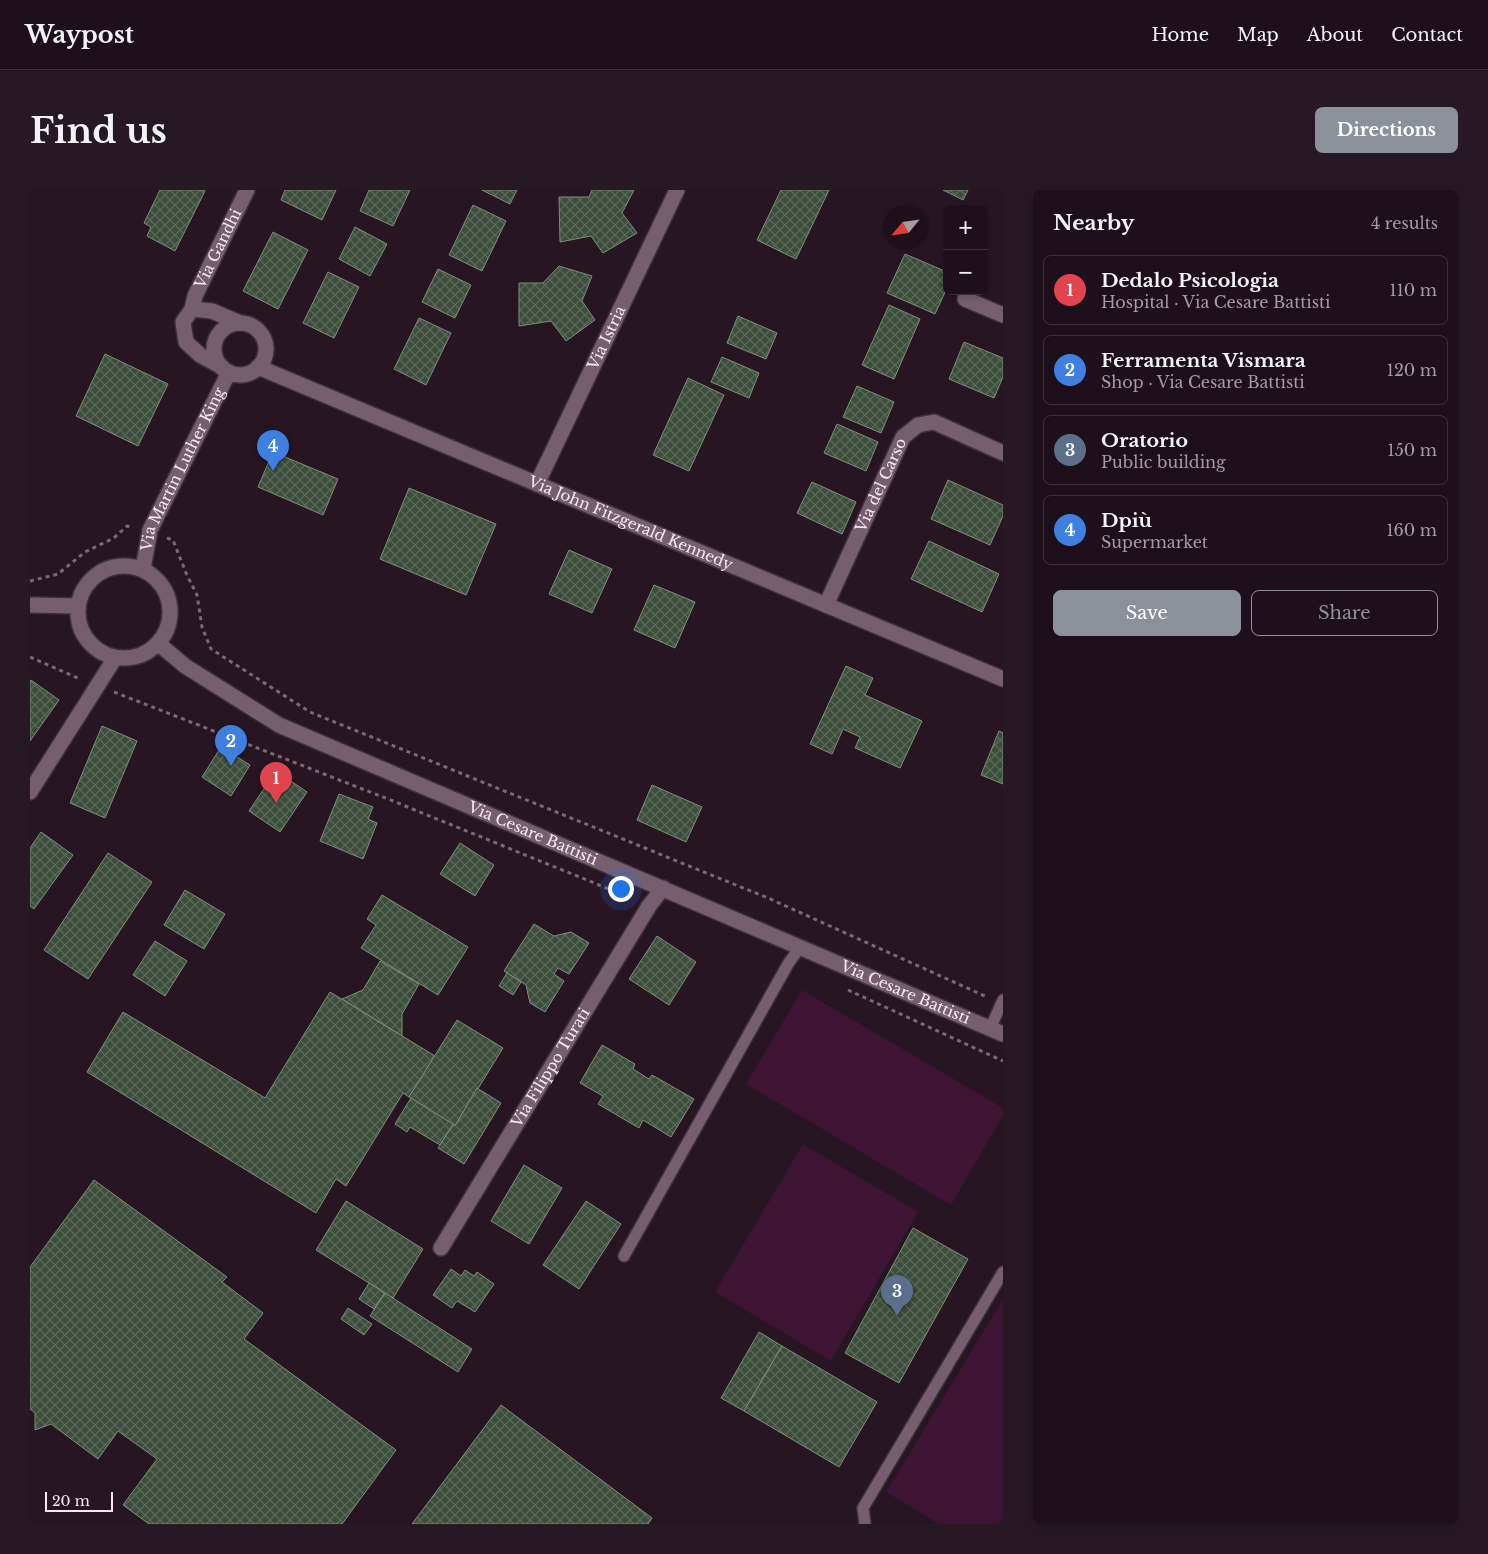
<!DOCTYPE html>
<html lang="en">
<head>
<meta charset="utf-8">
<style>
	:root { --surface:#1e101a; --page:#261923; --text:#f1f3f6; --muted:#a19da2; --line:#3c3039; --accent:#8c9099 }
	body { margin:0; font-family:"Libre Baskerville",serif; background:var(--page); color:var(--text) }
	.controls { position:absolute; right:15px; top:15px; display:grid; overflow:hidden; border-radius:8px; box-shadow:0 2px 8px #0003 }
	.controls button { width:45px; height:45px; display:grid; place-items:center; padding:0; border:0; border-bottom:1px solid var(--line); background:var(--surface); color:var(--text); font:25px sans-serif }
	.compass { position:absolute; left:853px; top:15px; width:45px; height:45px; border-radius:50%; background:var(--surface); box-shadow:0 2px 8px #0003; rotate:241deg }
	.scale { position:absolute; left:15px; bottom:12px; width:68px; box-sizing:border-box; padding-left:5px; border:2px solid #f7e9f3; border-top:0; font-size:14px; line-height:18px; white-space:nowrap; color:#f7e9f3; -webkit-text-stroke:4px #281522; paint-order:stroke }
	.you { position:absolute; left:590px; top:698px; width:18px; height:18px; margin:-12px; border:4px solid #fff; border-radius:50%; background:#1a73e8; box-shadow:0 0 0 8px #1a73e833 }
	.badge { display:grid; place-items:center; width:32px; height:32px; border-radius:50%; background:var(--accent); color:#fff; font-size:16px; font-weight:700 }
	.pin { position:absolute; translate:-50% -41px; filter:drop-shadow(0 1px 2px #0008) }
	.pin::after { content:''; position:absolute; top:26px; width:18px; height:15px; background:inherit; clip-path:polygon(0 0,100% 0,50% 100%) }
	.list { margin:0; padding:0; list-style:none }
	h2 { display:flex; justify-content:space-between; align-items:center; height:65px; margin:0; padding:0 20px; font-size:21px }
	h2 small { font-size:16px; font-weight:400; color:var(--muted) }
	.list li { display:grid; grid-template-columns:32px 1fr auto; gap:15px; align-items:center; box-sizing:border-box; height:70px; margin:0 10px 10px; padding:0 10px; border:1px solid var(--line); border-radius:8px }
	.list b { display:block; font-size:19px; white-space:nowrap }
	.list p { margin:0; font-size:16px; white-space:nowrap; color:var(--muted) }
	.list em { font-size:16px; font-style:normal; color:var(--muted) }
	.actions { display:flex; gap:10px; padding:15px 20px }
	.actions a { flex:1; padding:11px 0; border:1px solid var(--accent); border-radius:8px; text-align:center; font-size:18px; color:var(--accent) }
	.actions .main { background:var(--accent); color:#fff }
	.map { position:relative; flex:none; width:973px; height:1334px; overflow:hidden; border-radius:8px }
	header { display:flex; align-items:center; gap:30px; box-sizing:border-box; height:70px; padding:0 25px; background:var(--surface); border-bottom:1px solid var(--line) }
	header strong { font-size:24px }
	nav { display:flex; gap:28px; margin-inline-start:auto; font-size:18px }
	.intro { display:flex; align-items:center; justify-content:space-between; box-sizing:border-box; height:120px; padding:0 30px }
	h1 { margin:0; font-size:35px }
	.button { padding:12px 22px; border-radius:8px; background:var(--accent); color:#fff; font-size:18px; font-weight:700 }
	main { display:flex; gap:30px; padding:0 30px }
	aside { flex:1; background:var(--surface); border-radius:8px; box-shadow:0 2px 8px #0003 }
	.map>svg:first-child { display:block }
</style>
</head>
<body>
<header>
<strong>Waypost</strong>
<nav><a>Home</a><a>Map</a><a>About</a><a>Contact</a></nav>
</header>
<div class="intro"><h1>Find us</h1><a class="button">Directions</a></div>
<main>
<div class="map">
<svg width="973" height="1334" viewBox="0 0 973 1334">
	<defs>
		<pattern id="building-cross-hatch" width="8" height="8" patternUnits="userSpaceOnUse" patternTransform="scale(1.25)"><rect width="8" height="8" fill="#3c4e3b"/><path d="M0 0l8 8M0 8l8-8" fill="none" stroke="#596858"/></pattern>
	</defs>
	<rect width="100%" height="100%" fill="#281522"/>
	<g fill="#3e1435">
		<path d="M772 800 973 918V925L921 1015 716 894Z"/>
		<path d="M773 954 888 1022 801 1171 685 1102Z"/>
		<path d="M973 1109V1334H909L856 1302Z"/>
	</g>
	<g fill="url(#building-cross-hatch)" stroke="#7b907a">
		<path d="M130 0H171L175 1 145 61 117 46 121 37 114 33Z"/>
		<path d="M255 0H306L292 30 251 10Z"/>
		<path d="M339 0H380L363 36 330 21Z"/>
		<path d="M452 0H487L480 14Z"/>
		<path d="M562 0H604L592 23 607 43 573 63 561 46 530 52 529 7H559Z"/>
		<path d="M751 0H799L766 69 727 50Z"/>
		<path d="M913 0H938L933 10Z"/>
		<path d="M443 15 476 31 452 81 419 65Z"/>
		<path d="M325 37 357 54 340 86 309 69Z"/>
		<path d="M243 42 278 60 248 119 213 101Z"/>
		<path d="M875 64 917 82V98L905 124 857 103Z"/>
		<path d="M529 76 562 86 552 111 565 130 536 151 521 131 489 136V93H513Z"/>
		<path d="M408 79 441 95 425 128 392 112Z"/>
		<path d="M298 82 329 97 304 148 273 133Z"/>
		<path d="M859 115 890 129 864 189 832 175Z"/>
		<path d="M708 126 747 143 736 169 697 153Z"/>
		<path d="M389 128 421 143 396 195 364 179Z"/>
		<path d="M934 152 973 168V187L964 208 919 189Z"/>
		<path d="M75 164 138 194 108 256 46 226Z"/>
		<path d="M692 167 729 183 719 208 681 192Z"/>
		<path d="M658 188 694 205 659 281 623 265Z"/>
		<path d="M827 196 864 212 851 243 813 227Z"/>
		<path d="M807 234 848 252 836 281 794 263Z"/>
		<path d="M243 262 308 289 293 325 228 297Z"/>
		<path d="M918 290 973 315V326L960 355 901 329Z"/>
		<path d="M782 292 826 312 812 344 767 323Z"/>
		<path d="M379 298 466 334 436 405 350 369Z"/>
		<path d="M899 351 969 384 952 422 881 389Z"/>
		<path d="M539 360 582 379 562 423 519 404Z"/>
		<path d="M624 395 665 412 645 458 604 440Z"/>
		<path d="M816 476 843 488 835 505 892 531 870 578 825 558 830 547 813 539 802 564 780 554Z"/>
		<path d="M1 490 29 510 0 551V492Z"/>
		<path d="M72 536 107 551 75 628 40 613Z"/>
		<path d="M969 541 973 543V594L951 585Z"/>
		<path d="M191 557 220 575 201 606 172 587Z"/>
		<path d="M246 581 277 602 250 642 219 621Z"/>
		<path d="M622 595 672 617 656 652 607 630Z"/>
		<path d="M309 604 343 617 338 629 347 633 333 669 290 651Z"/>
		<path d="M11 642 43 665 4 719 0 716V658Z"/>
		<path d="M430 653 464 675 445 706 410 684Z"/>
		<path d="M78 663 122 692 58 789 14 760Z"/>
		<path d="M155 700 195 724 174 759 134 735Z"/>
		<path d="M352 705 438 757 408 805 331 758 346 735 337 729Z"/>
		<path d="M504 734 524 746 541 742 559 753 539 784 528 778 524 784 534 791 515 822 500 813 496 795 474 781Z"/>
		<path d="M627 746 666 772 639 815 599 789Z"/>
		<path d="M125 751 157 771 135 806 103 785Z"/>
		<path d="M350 771 389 794 372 824V846L312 809 333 800Z"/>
		<path d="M477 783 491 792 483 805 469 796Z"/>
		<path d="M300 802 405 866 379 907 373 903 316 996 306 989 286 1023 57 882 93 822 235 908Z"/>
		<path d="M427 830 473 858 425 936 379 907Z"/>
		<path d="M572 855 605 874 603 879 619 889 622 885 664 909 641 947 613 930 609 938 568 914 573 906 550 893Z"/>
		<path d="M447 898 471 913 434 974 408 958 423 934 425 936Z"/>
		<path d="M381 908 423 934 410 955 380 937 377 942 365 934Z"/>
		<path d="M494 975 532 998 499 1054 461 1031Z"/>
		<path d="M64 990 197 1087 192 1092 233 1123 214 1149 366 1260 312 1334H119L93 1315 127 1269 88 1241 68 1269 21 1234 5 1240V1223L0 1219V1077Z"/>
		<path d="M316 1011 393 1059 363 1108 286 1060Z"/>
		<path d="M556 1011 591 1034 549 1099 513 1075Z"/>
		<path d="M883 1038 938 1069 869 1193 815 1163Z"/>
		<path d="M421 1079 431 1086 435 1080 444 1086 447 1082 464 1094 445 1122 427 1111 422 1118 403 1105Z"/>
		<path d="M339 1093 355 1103 344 1119 329 1109Z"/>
		<path d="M355 1103 442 1159 428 1182 340 1126Z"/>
		<path d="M318 1118 342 1134 334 1145 311 1129Z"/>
		<path d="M729 1142 752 1156 714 1221 691 1208Z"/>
		<path d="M752 1156 847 1212 809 1277 714 1221Z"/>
		<path d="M471 1215 622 1328 618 1334H382Z"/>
	</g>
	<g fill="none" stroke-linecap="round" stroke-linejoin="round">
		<g stroke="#3e303a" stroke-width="14">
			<g id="lane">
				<path d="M960 839 973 810"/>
				<path d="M594 1066 758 774 770 757"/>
				<path d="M835 1334 833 1318 973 1082"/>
			</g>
		</g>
		<g stroke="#3e303a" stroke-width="18">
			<g id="street">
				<path d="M935 109 973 125"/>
				<path id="s1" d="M162 119 165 106 217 0"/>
				<circle cx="210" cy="159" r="26"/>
				<path d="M192 177 170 165 156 152 153 132 162 119 182 121 210 133"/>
				<path id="s2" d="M228 177 973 489"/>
				<path id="s3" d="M507 294 647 0"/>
				<path id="s4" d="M113 379 120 340 199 182"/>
				<path id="s5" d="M796 415 873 247 888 235 904 232 973 263"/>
				<path d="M0 602 85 468"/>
				<path id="s6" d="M411 1058 619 716 633 698"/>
			</g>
		</g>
		<g stroke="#3e303a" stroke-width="18">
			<g id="secondary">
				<circle cx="94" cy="422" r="46"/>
				<path d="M0 415 48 416"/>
				<path id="s7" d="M129 454 155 476 249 535 973 844"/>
			</g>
		</g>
		<g stroke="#7a6975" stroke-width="3" stroke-dasharray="4 4" stroke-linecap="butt">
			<path d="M137 348 143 350 156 383 167 405 172 437 181 459 280 522 738 708 957 807"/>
			<path d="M0 391 28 384 55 362 84 348 97 336 103 337"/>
			<path d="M0 467 50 489"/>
			<path d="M84 502 358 609 596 706"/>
			<path d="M818 800 973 871"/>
		</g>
		<use href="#lane" stroke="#765e6e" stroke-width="11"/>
		<use href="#street" stroke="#765e6e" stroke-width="15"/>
		<use href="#secondary" stroke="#765e6e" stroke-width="15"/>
	</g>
	<g text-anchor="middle" stroke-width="4" stroke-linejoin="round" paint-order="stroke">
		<g font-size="15" fill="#f7e9f3" stroke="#281522">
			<text dy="5" stroke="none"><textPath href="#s1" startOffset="66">Via Gandhi</textPath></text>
			<text dy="5" stroke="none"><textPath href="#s3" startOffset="162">Via Istria</textPath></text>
			<text dy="5" stroke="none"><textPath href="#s4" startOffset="108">Via Martin Luther King</textPath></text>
			<text dy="5" stroke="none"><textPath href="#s5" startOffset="132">Via del Carso</textPath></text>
			<text dy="5" stroke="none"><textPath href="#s2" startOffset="404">Via John Fitzgerald Kennedy</textPath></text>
			<text dy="5" stroke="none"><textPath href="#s7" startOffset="421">Via Cesare Battisti</textPath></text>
			<text dy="5" stroke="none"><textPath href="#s7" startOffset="826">Via Cesare Battisti</textPath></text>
			<text dy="5" stroke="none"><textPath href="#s6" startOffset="211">Via Filippo Turati</textPath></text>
		</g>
	</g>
</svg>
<div class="controls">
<button>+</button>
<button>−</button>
</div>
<svg class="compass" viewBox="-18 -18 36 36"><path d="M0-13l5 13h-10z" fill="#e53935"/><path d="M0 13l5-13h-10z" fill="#a19da2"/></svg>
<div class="scale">20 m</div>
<div class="you"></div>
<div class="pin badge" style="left:246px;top:613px;background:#e0444e">1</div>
<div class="pin badge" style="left:201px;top:576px;background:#3f7fe0">2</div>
<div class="pin badge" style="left:867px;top:1126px;background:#5c6f8a">3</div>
<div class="pin badge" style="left:243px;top:281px;background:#3f7fe0">4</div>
</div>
<aside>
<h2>Nearby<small>4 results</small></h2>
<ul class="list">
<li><span class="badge" style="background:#e0444e">1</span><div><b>Dedalo Psicologia</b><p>Hospital · Via Cesare Battisti</p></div><em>110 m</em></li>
<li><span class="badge" style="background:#3f7fe0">2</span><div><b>Ferramenta Vismara</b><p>Shop · Via Cesare Battisti</p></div><em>120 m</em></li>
<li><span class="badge" style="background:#5c6f8a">3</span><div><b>Oratorio</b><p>Public building</p></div><em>150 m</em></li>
<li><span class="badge" style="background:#3f7fe0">4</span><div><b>Dpiù</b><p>Supermarket</p></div><em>160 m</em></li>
</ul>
<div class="actions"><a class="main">Save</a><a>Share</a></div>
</aside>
</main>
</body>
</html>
